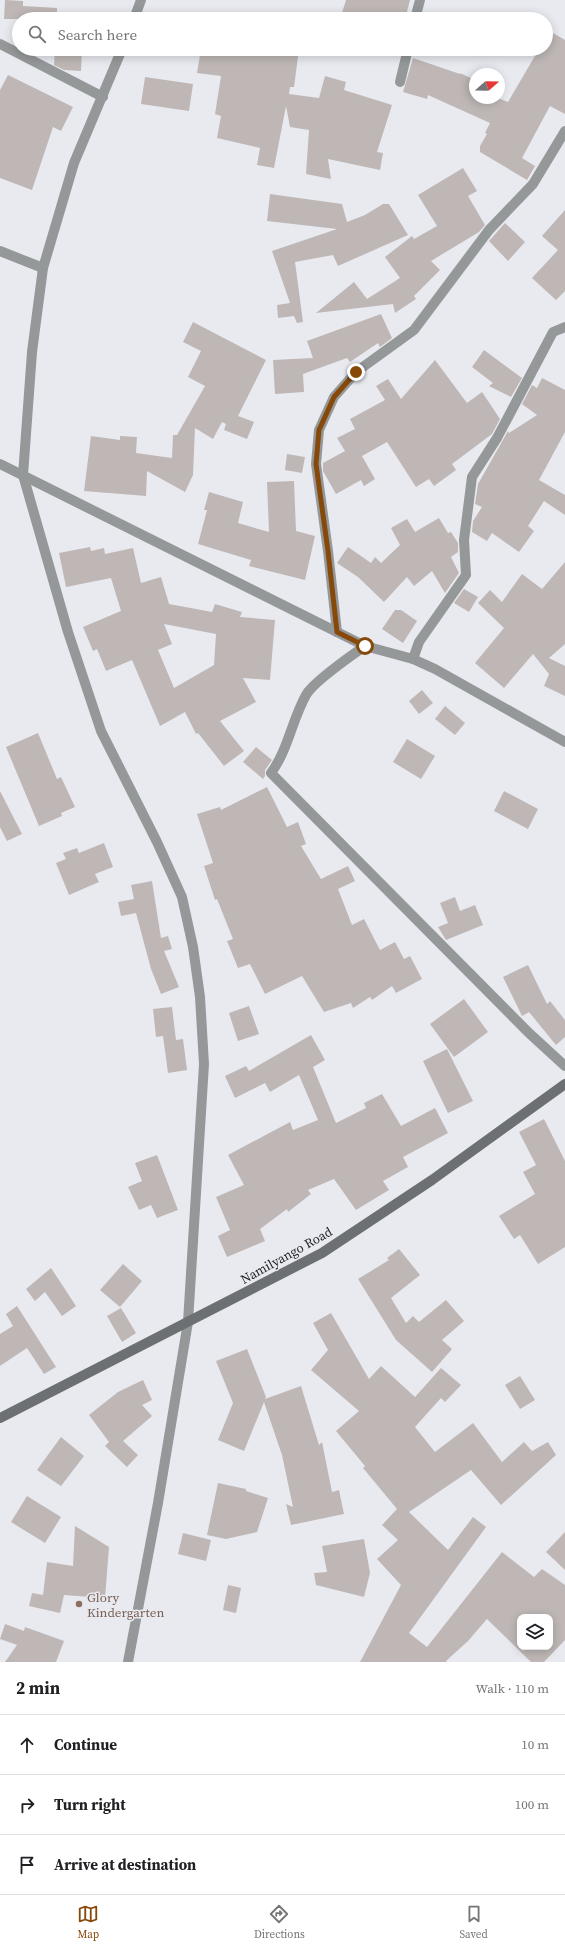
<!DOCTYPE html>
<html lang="en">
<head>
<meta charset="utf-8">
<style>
	:root { --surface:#fff; --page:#f6f6f6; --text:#202124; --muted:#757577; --line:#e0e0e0; --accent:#87490a }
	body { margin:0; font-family:"Source Serif 4",serif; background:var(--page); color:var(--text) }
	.controls { position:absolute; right:12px; bottom:12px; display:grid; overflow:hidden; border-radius:8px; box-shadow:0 2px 10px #0003 }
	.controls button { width:36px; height:36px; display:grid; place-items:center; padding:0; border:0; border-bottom:1px solid var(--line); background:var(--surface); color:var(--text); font:20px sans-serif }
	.compass { position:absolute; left:469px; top:68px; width:36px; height:36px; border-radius:50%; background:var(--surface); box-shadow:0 2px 10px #0003; rotate:70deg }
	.stop { position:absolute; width:12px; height:12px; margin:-9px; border:3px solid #87490a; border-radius:50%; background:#fff }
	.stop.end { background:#87490a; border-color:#fff; box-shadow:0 1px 4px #0008 }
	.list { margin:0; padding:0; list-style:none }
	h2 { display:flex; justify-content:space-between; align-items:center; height:52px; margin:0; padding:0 16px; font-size:17px }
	h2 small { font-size:13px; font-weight:400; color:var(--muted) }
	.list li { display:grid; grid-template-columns:26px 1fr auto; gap:12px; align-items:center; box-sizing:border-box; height:60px; padding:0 16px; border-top:1px solid var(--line) }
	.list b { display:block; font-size:15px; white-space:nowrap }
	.list em { font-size:13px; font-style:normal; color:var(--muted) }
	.icon { flex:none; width:22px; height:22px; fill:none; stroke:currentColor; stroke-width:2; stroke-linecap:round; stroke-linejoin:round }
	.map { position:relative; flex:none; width:565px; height:1662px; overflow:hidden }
	.search { position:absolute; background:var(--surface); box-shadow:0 2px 10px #0003; left:12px; right:12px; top:12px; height:44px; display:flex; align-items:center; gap:10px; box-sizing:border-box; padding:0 14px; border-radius:22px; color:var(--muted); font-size:15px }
	.sheet { height:232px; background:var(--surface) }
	nav { display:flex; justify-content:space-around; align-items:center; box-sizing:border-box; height:56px; border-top:1px solid var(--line); background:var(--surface); font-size:11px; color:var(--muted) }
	nav a { display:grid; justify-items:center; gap:2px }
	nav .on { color:var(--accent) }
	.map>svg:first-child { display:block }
</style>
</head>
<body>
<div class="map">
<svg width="565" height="1662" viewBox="0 0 565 1662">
	<rect width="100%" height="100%" fill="#e9eaf0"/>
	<g fill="#beb7b6" fill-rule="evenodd">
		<path d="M5 0 23 1V6L57 8V19H4Z"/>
		<path d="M346 0H410L405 19H340Z"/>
		<path d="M546 29 565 40V114L550 106 522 158 535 166 527 180 480 152V146L487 134 485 133 490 123 428 95 427 99 403 92 413 58 460 74V73L475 80V98H498L508 102 539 49H546Z"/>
		<path d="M55 49H82L81 71 64 70 54 65Z"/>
		<path d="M201 49H299L294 87H290L289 94 319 98 325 76 346 82 344 90 392 105 377 152 383 153 380 170 328 159 331 179 306 174 309 130 290 127 286 106 274 168 257 165 260 148 217 138 221 116 215 114 221 76 197 73Z"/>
		<path d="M8 75 73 107 61 131 53 127 32 190 0 178V90Z"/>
		<path d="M145 77 193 84 189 111 141 104Z"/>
		<path d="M463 168 477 191 468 196 485 225 479 232 431 261 440 270 414 296 416 299 395 313 393 304 316 313 354 282 367 299 400 278 385 257 412 236 414 239 437 226 418 195Z"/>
		<path d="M270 194 342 204 347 222 365 215 383 204H389L408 235 338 266 333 255 295 262 303 322 297 323 294 316 278 318 277 305 290 303 272 251 337 229 267 221Z"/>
		<path d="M565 210V291L556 300 532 278 558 250 542 236Z"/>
		<path d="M505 223 525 242 508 261 489 241Z"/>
		<path d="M381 314 392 338 380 347 378 343 350 362 347 358 303 374 304 392 275 394 273 360 313 358 307 341Z"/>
		<path d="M193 322 266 360 238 416 254 422 247 439 224 430 226 424 222 422 213 439 195 428 193 475 185 492 147 471 146 496 84 491 91 436 120 440V436L137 437 136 453 172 458 173 435H177L205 386 188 377 201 351 183 342Z"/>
		<path d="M484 350 522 378 511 397 489 386 493 383 472 367Z"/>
		<path d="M435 360 467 403 482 392 500 419 492 434 452 464 456 470 434 486 429 479 416 487 387 442 362 456 375 479 364 486 361 480 336 494 323 471V463L345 451 337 438 355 429 350 419 385 400 376 386 388 379 401 399Z"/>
		<path d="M542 378 565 390V432L539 480 565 495V515L544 501 528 526 534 531 519 552 492 533 487 541 472 532 473 521 482 507 475 504 478 484 508 431 509 433 537 415 522 404 532 385 537 388Z"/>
		<path d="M287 454 305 457 302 473 285 470Z"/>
		<path d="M294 481 296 531 315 536 305 580 249 566 251 560 198 544 207 510H204L209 492 243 502 238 523 269 532 267 482Z"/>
		<path d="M439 518 448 533 451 532 458 543V552L451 557 459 573 445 593 432 571 414 586 407 577 384 602 358 577 337 563 348 547 371 563 375 557 381 563 400 545 391 528 407 519 415 532Z"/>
		<path d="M90 547 91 551 104 548 105 554 133 548 141 583 161 577 169 604 212 612 215 604 242 612 240 617 275 620 270 680 243 678 256 702 220 721 244 751 224 766 198 733 196 734 185 712 160 726 132 660 106 671 97 649 93 651 83 627 121 611 111 578 66 587 59 553ZM164 624 216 634 214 665 174 688 158 650 172 644Z"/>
		<path d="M565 562V644L549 658 565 666V696L544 686 549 674 533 654 504 688 475 663 504 628 478 603 490 590 502 602 522 574 542 589Z"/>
		<path d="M464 589 478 597 469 612 454 603Z"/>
		<path d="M395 610H401L417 621 403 643 382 629Z"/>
		<path d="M422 690 433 703 419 714 409 701Z"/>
		<path d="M445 706 465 723 455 735 435 719Z"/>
		<path d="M38 733 57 779 61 777 75 807 61 813 62 816 39 826 6 747Z"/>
		<path d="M407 739 435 756 421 779 393 762Z"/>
		<path d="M256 747 272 760 265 770V776L263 779 243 762Z"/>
		<path d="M267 787 287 827 298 822 306 844 301 846 321 879 348 866 355 881 338 889 352 925 364 919 380 950 395 942 404 959 410 956 422 979 396 993 392 986 372 1000 370 997 353 1008 351 1003 324 1012 302 976 265 994 250 964 238 968 227 941 233 939 217 899 215 900 204 866 213 863 197 814 220 807 221 810Z"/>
		<path d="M0 791 22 834 7 841 0 827Z"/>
		<path d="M504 791 538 809 528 829 494 811Z"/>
		<path d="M104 843 113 867 95 874 99 882 69 895 56 863 66 859 63 853 77 848 79 853Z"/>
		<path d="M152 881 161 938 168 936 172 949 164 951 179 987 161 994 151 969 136 913 121 916 118 902 134 899 131 885Z"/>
		<path d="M455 897 460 911 475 905 483 925 446 940 438 927 448 923 440 903Z"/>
		<path d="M528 965 547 1004 550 1001 565 1020V1037L556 1045 529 1012 522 1016 503 977Z"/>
		<path d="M464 999 488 1032 454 1057 430 1024Z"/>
		<path d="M249 1006 259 1034 238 1041 229 1013Z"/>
		<path d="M172 1007 176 1040 183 1039 187 1070 168 1073 163 1036 156 1037 153 1009Z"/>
		<path d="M311 1035 325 1060 313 1067 336 1123 366 1108 364 1103 382 1094 401 1126 435 1108 448 1133 403 1157 408 1167 383 1181 389 1190 356 1210 334 1179 308 1190 311 1194 288 1212 287 1209 260 1229 265 1241 227 1257 218 1236 230 1230 216 1197 244 1185 228 1155 290 1122 293 1130 318 1120 299 1075 270 1092 265 1083 235 1098 225 1076 246 1066 249 1071Z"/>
		<path d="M447 1049 473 1101 448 1113 423 1061Z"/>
		<path d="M544 1119 565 1161V1247L538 1264 520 1235 514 1239 499 1216 535 1194 523 1172 536 1165 519 1132Z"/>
		<path d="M157 1155 178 1210 157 1218 151 1205 139 1210 128 1187 142 1181 135 1163Z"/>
		<path d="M399 1249 420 1275 391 1298 406 1323 413 1316 419 1322 446 1300 464 1321 442 1340 452 1349 432 1372 396 1340 358 1279 389 1260 387 1258Z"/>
		<path d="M123 1264 142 1281 120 1307 100 1290Z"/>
		<path d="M51 1268 76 1306 62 1316 45 1292 35 1301 26 1289Z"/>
		<path d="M17 1306 56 1367 44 1374 27 1348 0 1366V1334L13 1326 6 1314Z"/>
		<path d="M121 1308 136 1333 122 1342 107 1316Z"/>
		<path d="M331 1313 369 1379 381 1366 415 1397 441 1368 461 1385 445 1402 441 1398 415 1427 435 1452 473 1423 502 1462 524 1442 532 1451 548 1442 556 1455 501 1505 471 1470 409 1512 448 1550 473 1517 486 1527 409 1633 427 1647 502 1552 534 1577 542 1569 565 1585V1640L544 1662H531L487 1619 468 1641 446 1661 447 1662H360L401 1585 377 1559 398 1540 382 1525 397 1509 363 1468 365 1466 336 1431 359 1411 311 1370 328 1350 313 1323ZM520 1617H550V1647H520Z"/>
		<path d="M247 1349 266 1397 265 1399 301 1386 319 1445 322 1442 332 1492 339 1490 344 1514 291 1525 286 1504 293 1507 282 1455 264 1402 244 1451 218 1440 233 1403 216 1361Z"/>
		<path d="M520 1376 535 1400 520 1409 505 1385Z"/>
		<path d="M143 1380 152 1400 142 1405 152 1416 123 1441 138 1455 127 1467 105 1446 109 1442 89 1415 118 1392Z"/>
		<path d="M61 1437 84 1456 61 1486 37 1470Z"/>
		<path d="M218 1483 246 1489V1491L268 1498 257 1532 226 1539 207 1535Z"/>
		<path d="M27 1496 61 1517 45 1543 11 1522Z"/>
		<path d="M75 1526 109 1547 105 1598 64 1595 60 1613 29 1606 32 1593 43 1595 47 1562 73 1566Z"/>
		<path d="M565 1532V1570L546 1552Z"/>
		<path d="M183 1533 211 1540 206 1561 178 1554Z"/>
		<path d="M364 1539 370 1573 364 1597 316 1585 314 1573 327 1572 322 1546Z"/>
		<path d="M228 1585 241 1588 236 1613 223 1610Z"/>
		<path d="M5 1624 24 1631 25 1627 64 1641 56 1662H5L17 1645 0 1639Z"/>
	</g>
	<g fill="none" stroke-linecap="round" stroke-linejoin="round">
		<g stroke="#959899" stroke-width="10">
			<path d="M134 19 141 0"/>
			<path d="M415 19 420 0"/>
			<path d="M0 44 103 97"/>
			<path d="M122 49 74 163 43 268 32 352 23 475 68 632 101 731 157 842 182 897 193 947 200 997 204 1064 188 1322 158 1503 128 1662"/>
			<path d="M400 82 408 49"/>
			<path d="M0 251 43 268"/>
			<path d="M0 464 365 646 413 659 435 669 565 742"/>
			<path d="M337 632 328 551 316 464 319 430 334 397 356 372 414 330 489 230 533 184 565 131"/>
			<path d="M365 646C351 656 314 681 306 695 292 720 288 750 271 773L529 1033 565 1066"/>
			<path d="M413 659 419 642 466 575 464 540 472 477 497 438 553 332 565 327"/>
		</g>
		<path stroke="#6c7072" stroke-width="10" d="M0 1418 322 1253 432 1180 565 1084"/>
	</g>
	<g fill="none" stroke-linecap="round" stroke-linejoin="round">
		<path stroke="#87490a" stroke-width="5" d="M356 372 334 397 319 430 316 464 328 551 337 632 365 646"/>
	</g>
	<circle fill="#8d6e63" stroke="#e9eaf0" stroke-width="1.5" cx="79" cy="1604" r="4"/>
	<g text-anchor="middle" stroke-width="3" stroke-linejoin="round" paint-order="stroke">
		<g font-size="13" fill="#1d1e20" stroke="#e9eaf0">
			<text transform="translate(286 1255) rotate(-29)" y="5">Namilyango Road</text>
		</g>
		<g font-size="13" fill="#785e54" stroke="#e9eaf0" text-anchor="start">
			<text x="87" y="1602">Glory<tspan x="87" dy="15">Kindergarten</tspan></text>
		</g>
	</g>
</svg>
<div class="controls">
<button><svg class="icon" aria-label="layers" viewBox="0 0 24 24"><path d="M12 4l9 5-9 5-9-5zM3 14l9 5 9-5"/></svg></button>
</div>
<svg class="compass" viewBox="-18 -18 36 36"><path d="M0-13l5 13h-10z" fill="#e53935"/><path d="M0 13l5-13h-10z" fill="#757577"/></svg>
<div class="stop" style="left:365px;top:646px"></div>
<div class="stop end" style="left:356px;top:372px"></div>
<div class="search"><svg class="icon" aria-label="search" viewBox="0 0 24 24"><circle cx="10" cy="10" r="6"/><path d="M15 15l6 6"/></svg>Search here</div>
</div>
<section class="sheet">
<h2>2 min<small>Walk · 110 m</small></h2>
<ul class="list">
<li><svg class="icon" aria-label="ahead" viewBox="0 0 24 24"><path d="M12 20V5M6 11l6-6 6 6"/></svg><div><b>Continue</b></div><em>10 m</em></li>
<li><svg class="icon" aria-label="right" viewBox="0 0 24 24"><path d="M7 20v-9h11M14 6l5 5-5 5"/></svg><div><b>Turn right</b></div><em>100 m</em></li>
<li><svg class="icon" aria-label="arrive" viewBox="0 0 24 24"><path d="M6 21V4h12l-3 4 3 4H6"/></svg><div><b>Arrive at destination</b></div></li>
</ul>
</section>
<nav>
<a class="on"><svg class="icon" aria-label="map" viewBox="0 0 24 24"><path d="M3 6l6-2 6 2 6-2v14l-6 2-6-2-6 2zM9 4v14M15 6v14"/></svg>Map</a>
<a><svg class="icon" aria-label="directions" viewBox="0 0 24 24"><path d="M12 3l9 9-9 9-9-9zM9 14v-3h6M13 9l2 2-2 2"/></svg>Directions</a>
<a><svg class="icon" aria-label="saved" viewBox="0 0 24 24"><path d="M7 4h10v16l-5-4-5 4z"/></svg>Saved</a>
</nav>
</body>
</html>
